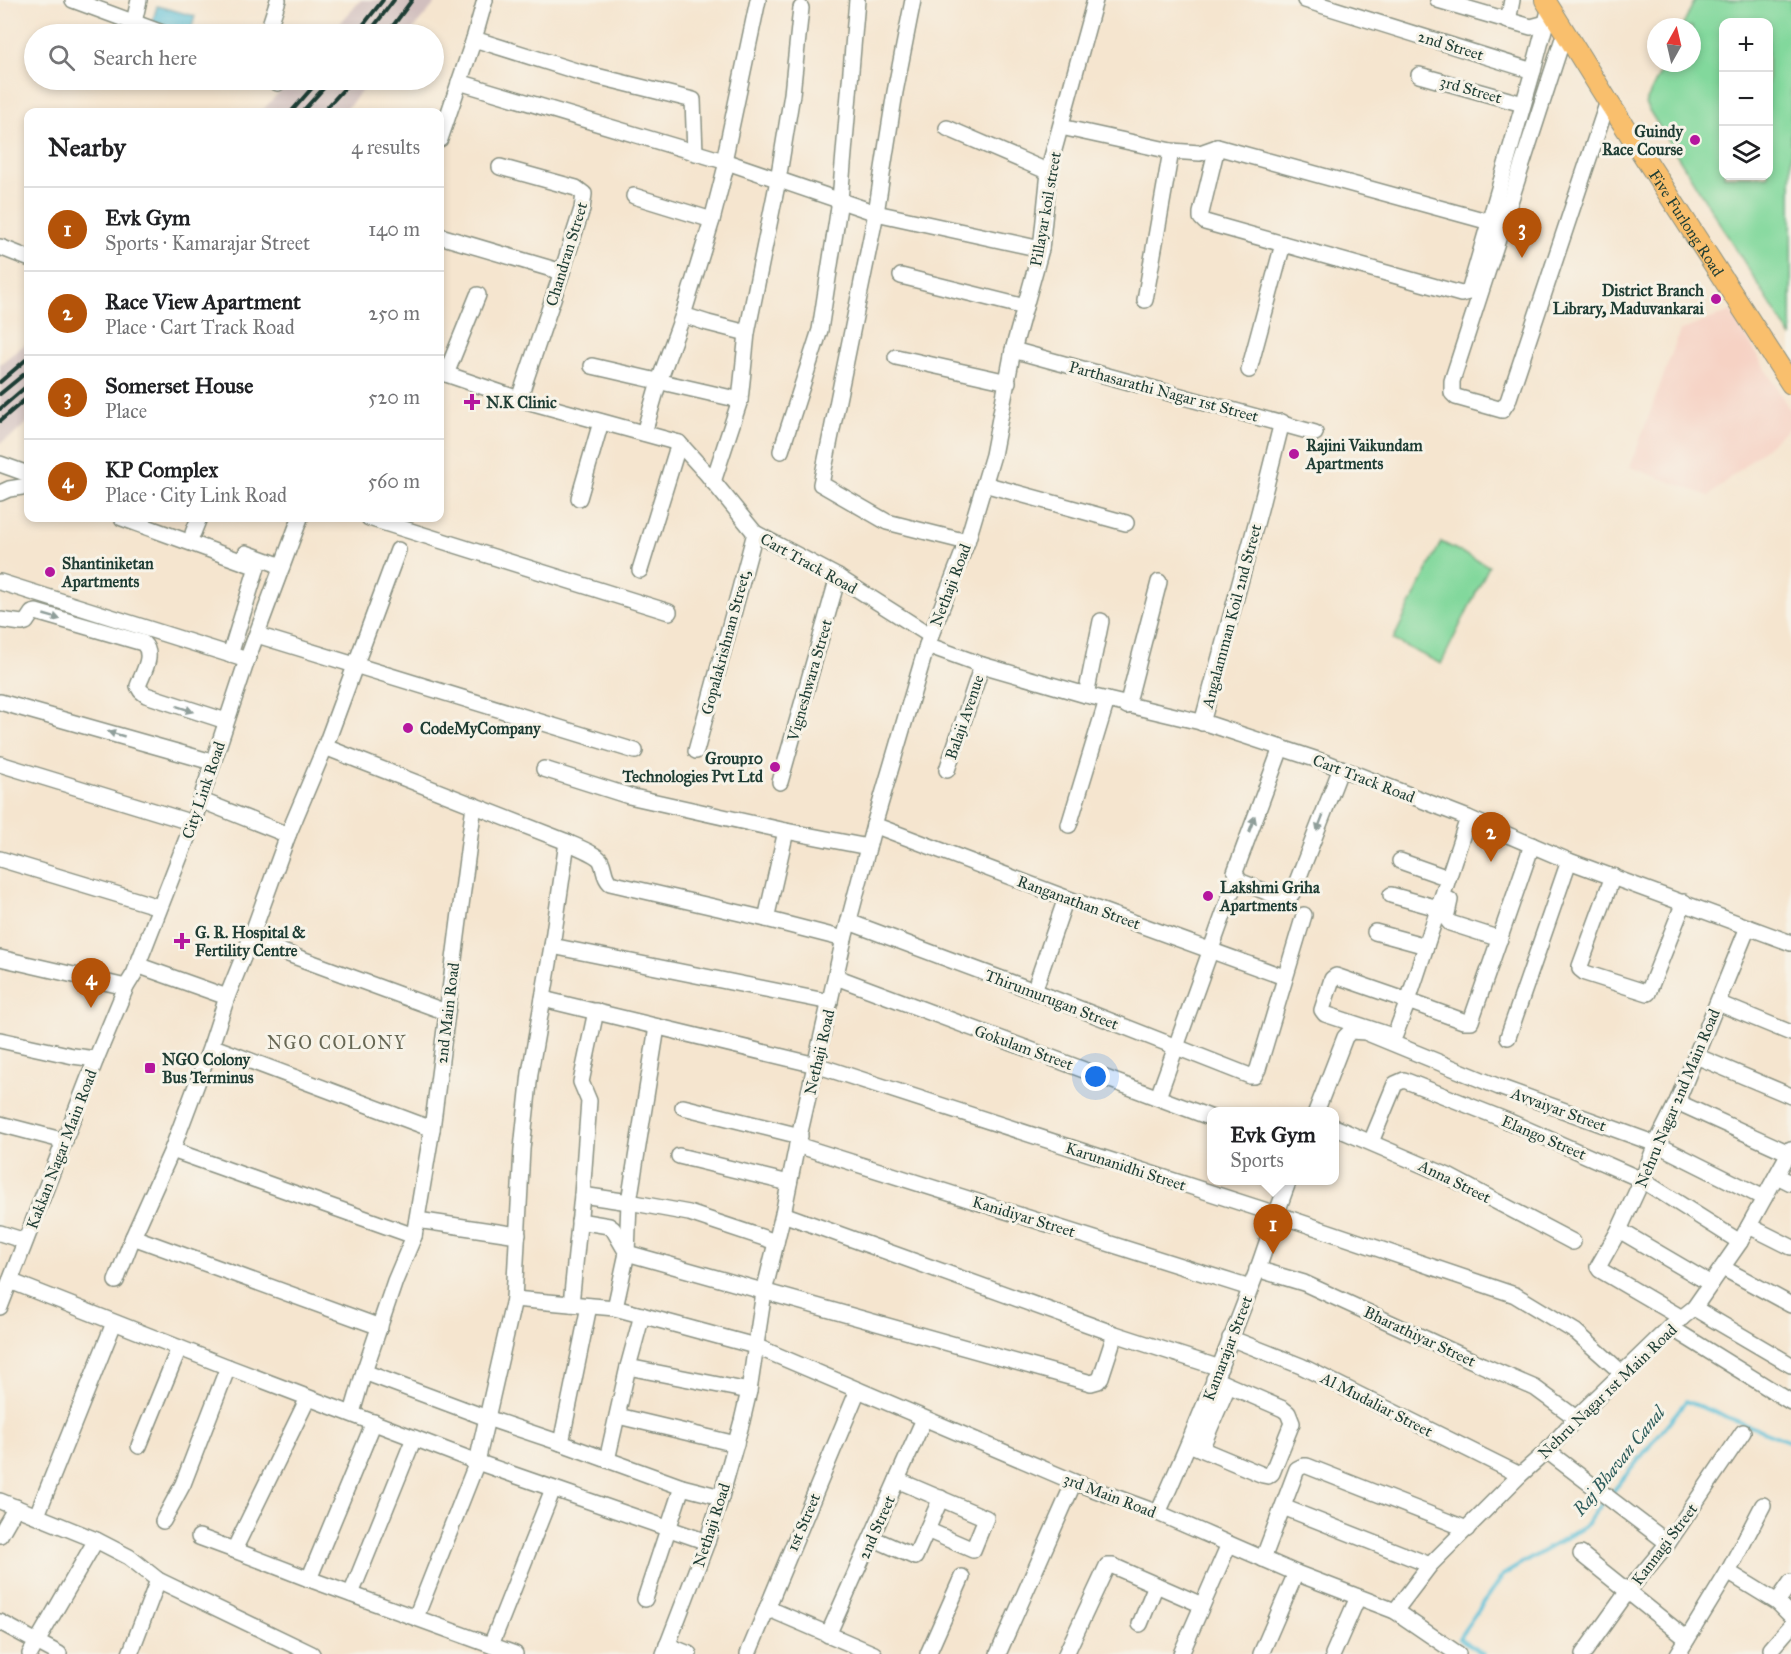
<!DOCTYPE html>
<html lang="en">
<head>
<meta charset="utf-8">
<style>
	:root { --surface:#fff; --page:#f2f2f2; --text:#202124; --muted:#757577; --line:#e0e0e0; --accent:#b45309 }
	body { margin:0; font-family:"IM FELL Great Primer",serif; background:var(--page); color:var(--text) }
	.controls { position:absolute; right:18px; top:18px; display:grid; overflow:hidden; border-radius:12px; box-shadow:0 3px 9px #0003 }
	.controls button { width:54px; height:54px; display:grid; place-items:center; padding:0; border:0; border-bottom:2px solid var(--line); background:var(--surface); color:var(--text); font:30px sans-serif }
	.compass { position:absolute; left:1647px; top:18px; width:54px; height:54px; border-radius:50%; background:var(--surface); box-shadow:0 3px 9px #0003; rotate:8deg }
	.you { position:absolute; left:1096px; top:1077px; width:21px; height:21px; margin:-15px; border:4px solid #fff; border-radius:50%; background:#1a73e8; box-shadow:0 0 0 9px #1a73e833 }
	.badge { display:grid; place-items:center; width:39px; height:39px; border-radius:50%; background:var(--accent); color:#fff; font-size:20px; font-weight:700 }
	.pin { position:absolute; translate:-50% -50px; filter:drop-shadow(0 2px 3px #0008) }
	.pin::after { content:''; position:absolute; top:32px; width:21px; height:18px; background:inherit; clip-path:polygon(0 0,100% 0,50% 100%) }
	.popup { position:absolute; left:1207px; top:1107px; width:132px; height:78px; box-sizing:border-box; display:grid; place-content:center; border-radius:12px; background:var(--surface); filter:drop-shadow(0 2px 4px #0005); font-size:20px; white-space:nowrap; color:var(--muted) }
	.popup b { font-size:22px; color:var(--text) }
	.popup::after { content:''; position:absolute; left:50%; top:100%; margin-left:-12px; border:12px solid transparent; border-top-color:var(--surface) }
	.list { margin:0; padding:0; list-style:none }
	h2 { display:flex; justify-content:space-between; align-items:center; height:78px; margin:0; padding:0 24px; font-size:26px }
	h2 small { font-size:20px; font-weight:400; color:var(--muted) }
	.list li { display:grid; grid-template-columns:39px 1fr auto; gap:18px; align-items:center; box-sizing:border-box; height:84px; padding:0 24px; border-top:2px solid var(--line) }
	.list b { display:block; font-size:22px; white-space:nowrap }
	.list p { margin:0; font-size:20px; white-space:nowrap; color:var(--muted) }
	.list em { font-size:20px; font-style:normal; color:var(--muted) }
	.icon { flex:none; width:33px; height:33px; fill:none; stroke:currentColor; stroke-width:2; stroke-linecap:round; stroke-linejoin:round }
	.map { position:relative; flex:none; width:1791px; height:1654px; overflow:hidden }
	.search { position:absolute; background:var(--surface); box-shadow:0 3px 9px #0003; left:24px; top:24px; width:420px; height:66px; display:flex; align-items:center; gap:15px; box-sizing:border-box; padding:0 21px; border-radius:33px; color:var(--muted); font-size:22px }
	.panel { position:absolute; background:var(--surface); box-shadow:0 3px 9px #0003; left:24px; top:108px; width:420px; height:414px; border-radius:12px }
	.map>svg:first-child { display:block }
</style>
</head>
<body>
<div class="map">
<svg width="1791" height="1654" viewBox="0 0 1791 1654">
	<rect width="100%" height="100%" fill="#f7f3e8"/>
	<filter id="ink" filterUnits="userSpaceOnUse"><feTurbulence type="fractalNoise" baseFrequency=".0167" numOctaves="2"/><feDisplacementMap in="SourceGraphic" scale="12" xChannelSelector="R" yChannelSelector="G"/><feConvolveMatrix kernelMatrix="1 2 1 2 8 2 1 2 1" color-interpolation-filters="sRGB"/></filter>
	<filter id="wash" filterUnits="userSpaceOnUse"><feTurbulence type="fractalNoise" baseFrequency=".008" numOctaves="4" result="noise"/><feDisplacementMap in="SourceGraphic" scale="24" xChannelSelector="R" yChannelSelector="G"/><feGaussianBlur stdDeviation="1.35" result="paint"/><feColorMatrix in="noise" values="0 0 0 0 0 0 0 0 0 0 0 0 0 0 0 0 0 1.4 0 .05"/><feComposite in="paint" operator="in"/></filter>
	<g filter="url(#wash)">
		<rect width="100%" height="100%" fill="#f5e5cf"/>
		<path fill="#f6d2c4" d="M1731 311 1791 412V426L1709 496 1630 467 1680 331Z"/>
		<g fill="#d1bfbe">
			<path d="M361 0H438L409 34H330Z"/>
			<path d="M290 80H371L344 112H261Z"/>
			<path d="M28 342V422L15 434 0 443V364Z"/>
		</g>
		<g fill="#82d89c" stroke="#508a68" stroke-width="1.5" fill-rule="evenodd">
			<path d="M1695 0H1791V337L1645 104 1665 63H1692V27H1682ZM1724 22H1768V176H1724Z"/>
			<path d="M1441 542 1489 566 1441 664 1393 640Z"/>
		</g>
		<path fill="#59bed6" stroke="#3c7e85" stroke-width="1.5" d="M157 6 195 16 190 34 152 24Z"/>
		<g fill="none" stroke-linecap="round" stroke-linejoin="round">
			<g stroke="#59bed6" stroke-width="4">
				<path d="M1610 1495 1686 1401 1791 1442"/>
				<path d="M1483 1654 1459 1638 1503 1575 1584 1527 1605 1500"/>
			</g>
		</g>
	</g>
	<g filter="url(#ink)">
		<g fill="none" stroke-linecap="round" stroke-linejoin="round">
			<g stroke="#8a9182" stroke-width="18">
				<g id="minor">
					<path d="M73 0 165 34"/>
					<path d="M913 0 895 92 876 213 821 484 887 522 967 542"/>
					<path d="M1305 0 1533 71 1550 7"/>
					<path d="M1438 0 1531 27 1546 23"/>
					<path d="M1508 21 1512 0"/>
					<path d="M134 22 139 0"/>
					<path d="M1565 32 1452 381V393L1456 397 1502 410 1508 401 1608 101"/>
					<path d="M267 34 278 0"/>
					<path d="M474 39 576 71 693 100 695 153"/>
					<path d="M1419 75 1523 104"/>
					<path d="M271 80 278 83"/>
					<path d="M459 82 727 162 876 213 1041 249"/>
					<path d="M1061 127 1171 151 1200 153 1217 147 1490 222"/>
					<path d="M947 128 1049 172"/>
					<path d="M440 139 474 39 485 0"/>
					<path d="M1217 147 1201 213V218L1205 222 1461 294 1469 292 1533 71"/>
					<path d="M724 161 758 0"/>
					<path d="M500 167 576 188 584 194 582 209 562 272 519 399"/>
					<path d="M634 196 712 220"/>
					<path d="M440 236 562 272"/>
					<path d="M0 247 28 258"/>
					<path d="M901 276 1025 307"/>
					<path d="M1145 300 1171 151"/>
					<path d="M683 315 708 323 747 333"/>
					<path d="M1013 350 1315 433"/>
					<path d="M896 357 1008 382"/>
					<path d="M592 366 740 400"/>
					<path d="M1249 370 1283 244"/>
					<path d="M440 372 519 399 679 443 707 474 755 533 838 577 931 636"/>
					<path d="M446 374 478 295"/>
					<path d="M644 433 659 381 683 315 712 220 727 162"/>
					<path d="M781 451 820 330 840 200 857 0"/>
					<path d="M0 464 28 474"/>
					<path d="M713 482 740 400 747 333 778 180 792 94 801 8"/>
					<path d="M984 484 1126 523"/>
					<path d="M0 493 9 489 28 486"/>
					<path d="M579 498 601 422"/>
					<path d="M122 518 257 567 230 655"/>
					<path d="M369 518 669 612"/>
					<path d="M193 533 199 518"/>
					<path d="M246 553 282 566"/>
					<path d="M640 570 679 443"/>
					<path d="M0 582 247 660"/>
					<path d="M0 620 22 623 26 622 32 613 36 612 143 643C155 655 143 672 138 686L141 691 146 695 226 721"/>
					<path d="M257 635 635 751"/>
					<path d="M927 645 982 665 1086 695 1209 724 1327 763 1468 818 1569 861 1791 943"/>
					<path d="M1086 695 1101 621"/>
					<path d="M0 702 212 762"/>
					<path d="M1127 706 1159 582"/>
					<path d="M1202 723 1260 509 1282 422"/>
					<path d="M325 747 567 842C575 846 597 854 601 861 605 869 603 876 610 883L766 919 786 831"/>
					<path d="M1281 748 1235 872 1239 881 1284 899 1290 896 1293 892 1341 768"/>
					<path d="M696 751 755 533"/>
					<path d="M0 764 193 823"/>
					<path d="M544 769 629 796 786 831 868 847"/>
					<path d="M947 770 982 665"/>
					<path d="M780 782 838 577"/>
					<path d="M200 800 288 835"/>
					<path d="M1468 818 1408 1001 1336 976 1332 979 1322 1010 1325 1014 1392 1036 1395 1035 1408 1001 1463 1021H1471L1532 845"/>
					<path d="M874 825 1066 898 1284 977"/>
					<path d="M1069 825 1107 700"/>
					<path d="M0 859 159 907"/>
					<path d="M1400 861 1448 878"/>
					<path d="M1613 876 1580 966V969L1585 973 1648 993 1684 902"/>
					<path d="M1391 895 1438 908"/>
					<path d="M1450 900 1446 918 1450 923 1500 939"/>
					<path d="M766 919 844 939"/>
					<path d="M849 922 1034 991 1250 1076H1254L1258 1069 1304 915"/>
					<path d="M1375 932 1426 946"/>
					<path d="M250 940 446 1012"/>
					<path d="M552 946 830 1002"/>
					<path d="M0 958 126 987"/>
					<path d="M137 965 227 997"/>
					<path d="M836 977 1212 1118"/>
					<path d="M1034 991 1066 898"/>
					<path d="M543 999 816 1065 1276 1214 1515 1295 1576 1332 1622 1373"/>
					<path d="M1718 1003 1791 1033"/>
					<path d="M657 1027 629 1202 627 1253 615 1308 755 1346 1074 1482 1158 1513 1296 1573 1395 1611 1458 1654"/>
					<path d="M1508 1037 1569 861"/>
					<path d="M0 1040 73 1056 96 1059"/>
					<path d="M211 1046 432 1129"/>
					<path d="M1696 1056 1791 1096"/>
					<path d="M1158 1097 1234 885"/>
					<path d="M1677 1102 1789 1153"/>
					<path d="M683 1107 800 1136"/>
					<path d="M1316 1112 1345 1037 1351 1031 1365 1032 1499 1087 1656 1144 1764 1198"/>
					<path d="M0 1124 65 1141"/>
					<path d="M1334 1127 1448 1176 1573 1242"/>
					<path d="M1371 1142 1395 1084 1404 1080 1508 1121 1642 1180 1740 1242"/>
					<path d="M797 1145 1250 1288"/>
					<path d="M172 1150 414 1236"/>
					<path d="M679 1156 789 1183"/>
					<path d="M1777 1176 1791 1183"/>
					<path d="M582 1195 629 1202 689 1213 776 1242"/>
					<path d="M783 1214 1115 1334 1220 1368"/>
					<path d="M417 1220 518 1235"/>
					<path d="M579 1221 609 1226 613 1229 627 1253 1091 1383 1098 1381 1101 1377 1115 1334"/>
					<path d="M1749 1226 1791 1247"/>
					<path d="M1619 1230 1711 1284"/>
					<path d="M0 1233 25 1241"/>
					<path d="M133 1237 380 1327"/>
					<path d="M1723 1268 1791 1305"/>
					<path d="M1257 1269 1304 1283 1482 1365 1535 1388 1576 1418"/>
					<path d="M10 1281 228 1367 477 1462 707 1542"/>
					<path d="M116 1281 133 1237 172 1150 211 1046 227 997 250 940 288 835 325 747 398 550"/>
					<path d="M514 1299 615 1308"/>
					<path d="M571 1304 582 1195 589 1101 581 1082 596 1011"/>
					<path d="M0 1307 96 1059 126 987 134 974 193 823 247 660 300 518"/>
					<path d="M1694 1308 1791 1365"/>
					<path d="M1682 1318 1600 1270 1598 1267 1619 1230 1642 1180 1656 1144 1677 1102 1748 927"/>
					<path d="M1670 1327 1791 1402"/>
					<path d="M1230 1338 1301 1366 1520 1475"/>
					<path d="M628 1367 749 1391"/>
					<path d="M364 1372 487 1418 561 1443 682 1487 721 1497"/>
					<path d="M308 1398 234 1550 309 1579 374 1422"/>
					<path d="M352 1413 364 1372 395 1281 414 1236 432 1129 474 805"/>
					<path d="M618 1416 736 1444"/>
					<path d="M561 1443 589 1306"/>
					<path d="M1189 1444 1263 1475 1268 1476 1272 1473 1292 1423 1288 1413 1283 1409 1214 1379"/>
					<path d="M139 1446 179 1348"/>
					<path d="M1201 1449 1228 1386"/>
					<path d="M1547 1451 1668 1543"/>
					<path d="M607 1460 628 1367 642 1315"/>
					<path d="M897 1480 986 1518 973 1550 927 1530"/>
					<path d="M0 1501 96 1540 129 1557 158 1580 312 1654"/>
					<path d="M1283 1507 1430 1565"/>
					<path d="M1158 1513C1194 1434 1226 1353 1257 1271 1268 1241 1277 1210 1289 1180"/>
					<path d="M37 1515 114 1323"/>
					<path d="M163 1521 183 1484 228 1367"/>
					<path d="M0 1535 16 1507"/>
					<path d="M199 1537 234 1550"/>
					<path d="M872 1538 915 1557 941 1498"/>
					<path d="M1581 1554 1687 1639"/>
					<path d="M1263 1559 1297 1469 1303 1466H1307L1467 1529"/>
					<path d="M1728 1572 1777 1602 1791 1616"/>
					<path d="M309 1579 515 1654"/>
					<path d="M351 1594 414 1438"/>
					<path d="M645 1599 682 1487"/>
					<path d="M1777 1602 1791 1582"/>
					<path d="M767 1608 874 1654"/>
					<path d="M1395 1611 1430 1565 1520 1475 1547 1451 1576 1418 1670 1327 1694 1308 1740 1242 1791 1149"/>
					<path d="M416 1617 477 1462 514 1299 522 1149 530 1073 552 946 567 842"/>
					<path d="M0 1622 59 1654"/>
					<path d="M1140 1624 1156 1585"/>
					<path d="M828 1635 924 1419"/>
					<path d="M491 1645 553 1489"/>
					<path d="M667 1645 689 1654"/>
					<path d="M1771 1649 1791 1626"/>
					<path d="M30 1654 96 1540"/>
					<path d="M130 1654 158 1580"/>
					<path d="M664 1654 707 1542 721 1497 742 1421 749 1391 764 1292 783 1214 797 1145 844 939 874 825 927 645 967 542 993 455 1013 350 1041 249 1049 172 1052 157 1095 0"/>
					<path d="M748 1654 858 1390"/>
					<path d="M928 1654 962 1577"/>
					<path d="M998 1654 1074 1482"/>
					<path d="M1066 1654 1107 1566H1113L1202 1605"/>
					<path d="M1181 1654 1229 1544"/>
					<path d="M1261 1654 1296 1573"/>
					<path d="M1333 1654 1358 1597"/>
					<path d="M1583 1654 1628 1591 1668 1543 1743 1432"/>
					<path d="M1678 1654 1728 1572 1763 1505"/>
				</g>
			</g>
			<g stroke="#8a9182" stroke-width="22">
				<g id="major">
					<path id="s1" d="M1545 0 1608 101 1791 384"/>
				</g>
			</g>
			<use href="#minor" stroke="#fff" stroke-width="15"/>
			<use href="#major" stroke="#f9bf6d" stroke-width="20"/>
			<g stroke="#1f3d34" stroke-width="4">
				<path d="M356 34 383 0"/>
				<path d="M368 34 394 0"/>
				<path d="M387 34 412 0"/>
				<path d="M291 112 319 80"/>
				<path d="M302 112 331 80"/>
				<path d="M323 112 352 80"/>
				<path d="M0 382 28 358"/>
				<path d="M0 394 28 371"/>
				<path d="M0 409 28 385"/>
				<path d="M0 421 28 397"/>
			</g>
		</g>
		<defs><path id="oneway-solid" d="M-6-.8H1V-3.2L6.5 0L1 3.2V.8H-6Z" transform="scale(1.5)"/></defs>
		<g fill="#8f9e9a">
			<use href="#oneway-solid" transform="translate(52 617) rotate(16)"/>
			<use href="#oneway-solid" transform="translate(185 709) rotate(19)"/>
			<use href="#oneway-solid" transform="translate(116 734) rotate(-164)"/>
			<use href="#oneway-solid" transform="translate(1320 823) rotate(111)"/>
			<use href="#oneway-solid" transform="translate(1252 824) rotate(-70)"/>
		</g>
	</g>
	<g fill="#b5179e" stroke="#f7f3e8" stroke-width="2">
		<circle cx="1695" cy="140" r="6"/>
		<circle cx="1716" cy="299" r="6"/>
		<path d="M469 393h6v6h6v6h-6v6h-6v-6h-6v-6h6z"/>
		<circle cx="1294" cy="454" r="6"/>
		<circle cx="50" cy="572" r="6"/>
		<circle cx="408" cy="728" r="6"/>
		<circle cx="775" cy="767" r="6"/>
		<circle cx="1208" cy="896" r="6"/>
		<path d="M179 932h6v6h6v6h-6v6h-6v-6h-6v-6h6z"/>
		<rect x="144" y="1062" width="12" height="12" rx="3"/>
	</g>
	<g text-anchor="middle" stroke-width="6" stroke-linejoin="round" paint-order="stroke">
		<g font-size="16" fill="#1f3d34" stroke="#f7f3e8">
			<text transform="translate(1451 45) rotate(17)" y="6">2nd Street</text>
			<text transform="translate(1471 89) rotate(16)" y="6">3rd Street</text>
			<text transform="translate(1045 209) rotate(-80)" y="6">Pillayar koil street</text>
			<text dy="6" stroke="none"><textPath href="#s1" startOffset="264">Five Furlong Road</textPath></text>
			<text transform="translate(566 254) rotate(-73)" y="6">Chandran Street</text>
			<text transform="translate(1164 391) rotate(15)" y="6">Parthasarathi Nagar 1st Street</text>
			<text transform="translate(809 563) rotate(29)" y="6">Cart Track Road</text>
			<text transform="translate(950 585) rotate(-69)" y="6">Nethaji Road</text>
			<text transform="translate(1231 616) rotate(-75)" y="6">Angalamman Koil 2nd Street</text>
			<text transform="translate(725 642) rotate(-75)" y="6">Gopalakrishnan Street,</text>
			<text transform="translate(809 680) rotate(-74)" y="6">Vigneshwara Street</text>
			<text transform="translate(964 717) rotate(-71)" y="6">Balaji Avenue</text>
			<text transform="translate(1364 778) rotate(21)" y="6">Cart Track Road</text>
			<text transform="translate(203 790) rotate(-71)" y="6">City Link Road</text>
			<text transform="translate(1079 902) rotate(20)" y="6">Ranganathan Street</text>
			<text transform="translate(1052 999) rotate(21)" y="6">Thirumurugan Street</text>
			<text transform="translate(447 1013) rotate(-83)" y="6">2nd Main Road</text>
			<text transform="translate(1024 1047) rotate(20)" y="6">Gokulam Street</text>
			<text transform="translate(819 1052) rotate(-77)" y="6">Nethaji Road</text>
			<text transform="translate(1677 1098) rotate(-67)" y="6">Nehru Nagar 2nd Main Road</text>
			<text transform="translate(1559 1109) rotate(20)" y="6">Avvaiyar Street</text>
			<text transform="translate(1544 1137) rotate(23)" y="6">Elango Street</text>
			<text transform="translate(61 1149) rotate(-69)" y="6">Kakkan Nagar Main Road</text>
			<text transform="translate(1126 1166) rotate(18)" y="6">Karunanidhi Street</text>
			<text transform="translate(1455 1181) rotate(26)" y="6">Anna Street</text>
			<text transform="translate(1024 1216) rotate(17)" y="6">Kanidiyar Street</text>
			<text transform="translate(1420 1336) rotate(25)" y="6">Bharathiyar Street</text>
			<text transform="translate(1227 1348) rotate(-69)" y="6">Kamarajar Street</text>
			<text transform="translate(1607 1391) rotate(-44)" y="6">Nehru Nagar 1st Main Road</text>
			<text transform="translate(1377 1404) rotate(27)" y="6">Al Mudaliar Street</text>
			<text transform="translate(1110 1495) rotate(21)" y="6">3rd Main Road</text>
			<text transform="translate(803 1522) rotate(-67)" y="6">1st Street</text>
			<text transform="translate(711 1525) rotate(-72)" y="6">Nethaji Road</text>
			<text transform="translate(876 1527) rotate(-66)" y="6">2nd Street</text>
			<text transform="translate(1664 1544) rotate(-53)" y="6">Kannagi Street</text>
		</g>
		<g font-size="16" font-weight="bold" fill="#1f3d34" stroke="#f7f3e8" text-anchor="start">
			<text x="1683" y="137" text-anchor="end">Guindy<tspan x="1683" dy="18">Race Course</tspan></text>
			<text x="1704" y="296" text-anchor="end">District Branch<tspan x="1704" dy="18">Library, Maduvankarai</tspan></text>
			<text x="486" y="408">N.K Clinic</text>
			<text x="1306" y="451">Rajini Vaikundam<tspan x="1306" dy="18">Apartments</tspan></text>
			<text x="62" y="569">Shantiniketan<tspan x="62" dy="18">Apartments</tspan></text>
			<text x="420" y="734">CodeMyCompany</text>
			<text x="763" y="764" text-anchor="end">Group10<tspan x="763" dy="18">Technologies Pvt Ltd</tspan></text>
			<text x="1220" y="893">Lakshmi Griha<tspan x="1220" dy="18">Apartments</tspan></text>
			<text x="195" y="938">G. R. Hospital &amp;<tspan x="195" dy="18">Fertility Centre</tspan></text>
			<text x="162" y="1065">NGO Colony<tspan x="162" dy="18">Bus Terminus</tspan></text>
		</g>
		<g font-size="18" letter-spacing="1.5" fill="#676754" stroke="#f7f3e8">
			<text x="337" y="1049">NGO COLONY</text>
		</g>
		<g font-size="18" font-style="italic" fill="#2e5d5c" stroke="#f7f3e8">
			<text transform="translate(1619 1461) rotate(-51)" y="6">Raj Bhavan Canal</text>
		</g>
	</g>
</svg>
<div class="controls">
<button>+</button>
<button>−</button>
<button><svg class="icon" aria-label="layers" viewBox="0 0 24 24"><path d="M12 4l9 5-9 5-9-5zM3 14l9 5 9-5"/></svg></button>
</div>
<svg class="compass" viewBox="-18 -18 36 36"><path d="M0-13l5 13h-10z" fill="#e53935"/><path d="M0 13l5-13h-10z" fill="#757577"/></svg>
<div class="you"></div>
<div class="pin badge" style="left:1273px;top:1254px">1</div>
<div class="popup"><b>Evk Gym</b>Sports</div>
<div class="pin badge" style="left:1491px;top:862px">2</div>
<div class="pin badge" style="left:1522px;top:258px">3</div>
<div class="pin badge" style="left:91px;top:1008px">4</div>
<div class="search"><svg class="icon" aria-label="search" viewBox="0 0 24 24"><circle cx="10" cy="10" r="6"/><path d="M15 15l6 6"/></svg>Search here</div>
<section class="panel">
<h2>Nearby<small>4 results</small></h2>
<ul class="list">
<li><span class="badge">1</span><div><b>Evk Gym</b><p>Sports · Kamarajar Street</p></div><em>140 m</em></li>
<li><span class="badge">2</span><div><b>Race View Apartment</b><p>Place · Cart Track Road</p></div><em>250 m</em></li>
<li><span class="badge">3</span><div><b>Somerset House</b><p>Place</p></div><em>520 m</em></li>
<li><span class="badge">4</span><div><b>KP Complex</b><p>Place · City Link Road</p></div><em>560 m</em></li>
</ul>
</section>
</div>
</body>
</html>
